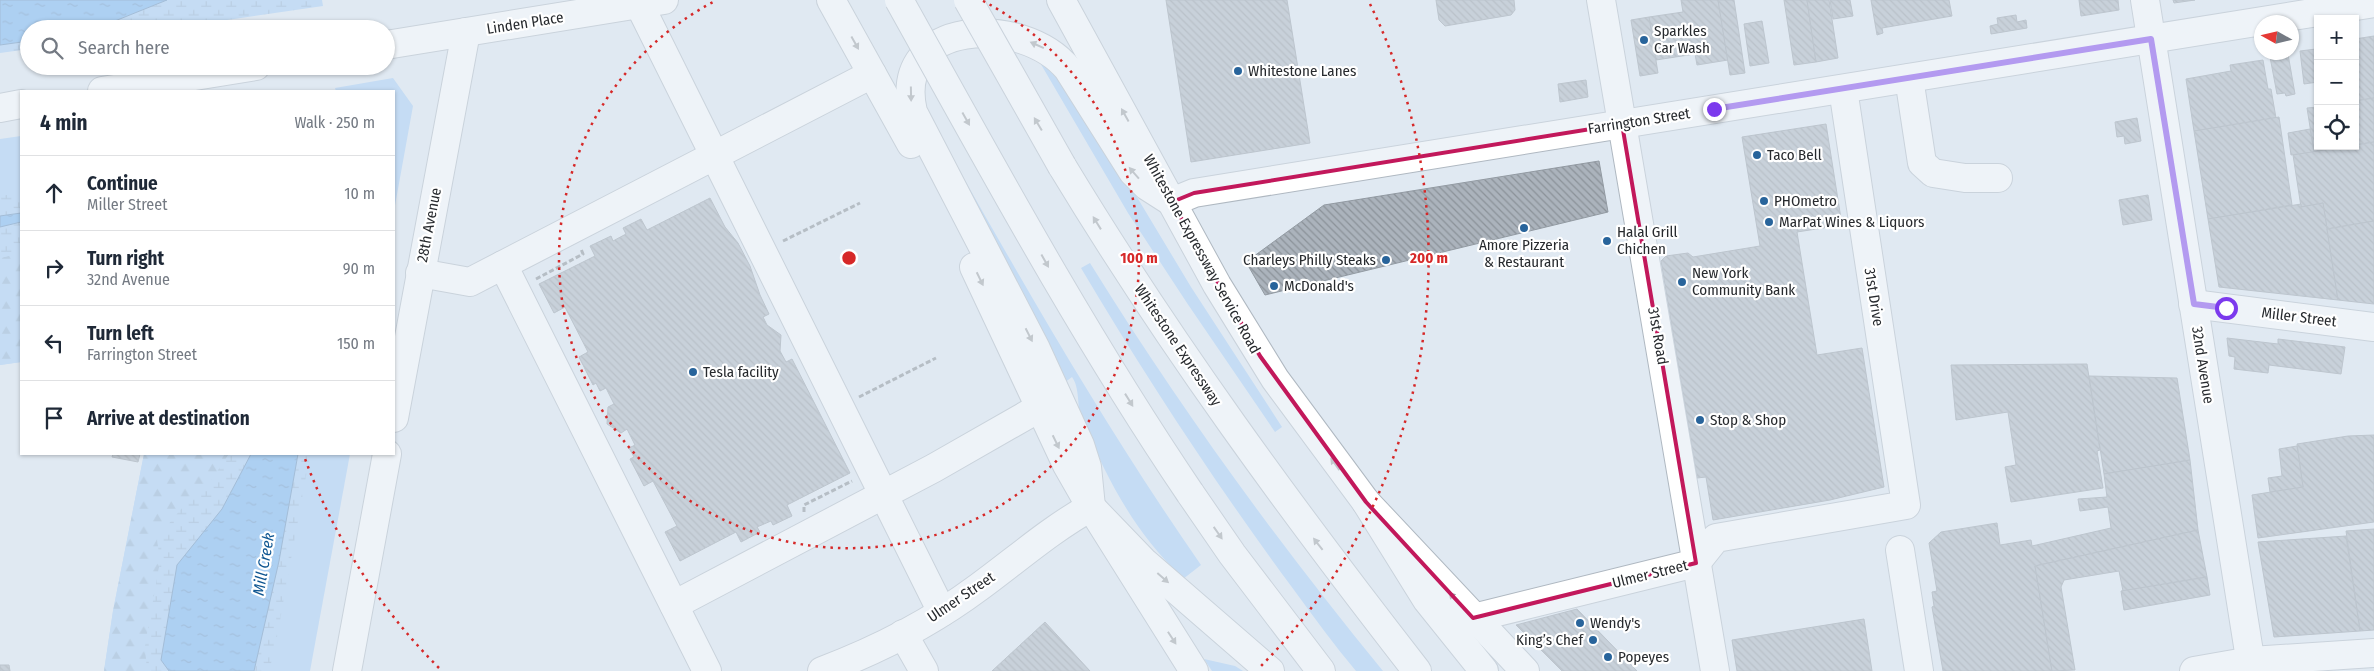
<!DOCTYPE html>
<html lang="en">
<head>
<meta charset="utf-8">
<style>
	:root { --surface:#fff; --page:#f2f2f3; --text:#1f2937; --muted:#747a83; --line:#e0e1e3 }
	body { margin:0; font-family:"Fira Sans Condensed",sans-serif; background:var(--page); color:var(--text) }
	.controls { position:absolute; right:15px; top:15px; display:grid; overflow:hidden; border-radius:0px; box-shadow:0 1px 4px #0004 }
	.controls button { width:45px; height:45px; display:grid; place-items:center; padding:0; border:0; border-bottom:1px solid var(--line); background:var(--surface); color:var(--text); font:25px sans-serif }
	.compass { position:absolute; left:2254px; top:15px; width:45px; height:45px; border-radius:50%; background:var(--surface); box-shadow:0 1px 4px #0004; rotate:278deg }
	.stop { position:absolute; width:15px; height:15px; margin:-11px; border:4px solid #7c3aed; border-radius:50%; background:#fff }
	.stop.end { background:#7c3aed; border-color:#fff; box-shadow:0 1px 5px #0008 }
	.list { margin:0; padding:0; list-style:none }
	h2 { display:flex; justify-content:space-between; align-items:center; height:65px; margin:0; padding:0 20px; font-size:21px }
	h2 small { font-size:16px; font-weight:400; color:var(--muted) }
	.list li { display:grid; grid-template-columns:32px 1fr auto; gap:15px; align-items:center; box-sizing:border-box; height:75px; padding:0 20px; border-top:1px solid var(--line) }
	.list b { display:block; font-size:19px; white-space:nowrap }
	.list p { margin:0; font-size:16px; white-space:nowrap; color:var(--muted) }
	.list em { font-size:16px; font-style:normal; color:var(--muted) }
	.icon { flex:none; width:28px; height:28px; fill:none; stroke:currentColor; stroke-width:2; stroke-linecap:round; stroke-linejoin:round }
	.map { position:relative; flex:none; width:2374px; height:671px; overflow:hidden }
	.search { position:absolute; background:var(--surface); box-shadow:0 1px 4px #0004; left:20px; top:20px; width:375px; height:55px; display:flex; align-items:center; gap:12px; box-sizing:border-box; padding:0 18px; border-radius:28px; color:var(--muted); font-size:19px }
	.panel { position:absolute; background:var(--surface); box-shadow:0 1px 4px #0004; left:20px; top:90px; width:375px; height:365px; border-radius:0px }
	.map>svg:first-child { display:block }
</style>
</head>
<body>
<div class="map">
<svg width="2374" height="671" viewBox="0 0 2374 671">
	<defs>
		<pattern id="forest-firs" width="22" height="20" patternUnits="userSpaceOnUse" patternTransform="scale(1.25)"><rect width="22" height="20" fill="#a4ccf5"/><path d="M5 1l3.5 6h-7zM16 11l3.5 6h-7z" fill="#8dafd2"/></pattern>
		<pattern id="wetland-marsh" width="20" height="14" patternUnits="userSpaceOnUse" patternTransform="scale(1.25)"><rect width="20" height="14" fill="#a4ccf5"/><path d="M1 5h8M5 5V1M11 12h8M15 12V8" fill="none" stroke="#8dafd2"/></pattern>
		<pattern id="water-ripples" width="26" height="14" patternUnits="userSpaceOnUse" patternTransform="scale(1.25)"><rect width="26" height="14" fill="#70b1f2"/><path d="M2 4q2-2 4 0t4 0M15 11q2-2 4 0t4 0" fill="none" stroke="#5c90c4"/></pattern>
		<pattern id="building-back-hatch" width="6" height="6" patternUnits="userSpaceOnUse" patternTransform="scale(1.25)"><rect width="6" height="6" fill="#abb3bc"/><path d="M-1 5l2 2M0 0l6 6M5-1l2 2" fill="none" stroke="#8b9299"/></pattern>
	</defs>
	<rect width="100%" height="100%" fill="#e0e9f2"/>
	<g fill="#a4ccf5">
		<path d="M1032 49 1072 89 1191 287 1282 427 1275 432 1187 303 1128 213Z"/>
		<path d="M393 78 413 106 394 211V91H336L335 88Z"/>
		<path d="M916 93C1006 254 1096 414 1201 565L1183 579C1131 527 1111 485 1081 419 1077 406 1080 388 1072 377L1064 383Z"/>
		<path d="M21 136V362L0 365V139Z"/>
		<path d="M1090 263C1178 405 1277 542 1383 671H1356C1334 645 1314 617 1294 590 1217 486 1147 379 1081 268Z"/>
		<path d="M144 454H350L310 671H104L113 611Z"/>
		<path d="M1204 659 1235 666 1243 671H1212Z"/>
	</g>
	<g fill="url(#forest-firs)">
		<path d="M21 253V362L0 365V258Z"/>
		<path d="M144 454H229L210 482 191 497 157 538 160 562 145 646 147 671H104L113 611Z"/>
	</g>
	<g fill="url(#wetland-marsh)">
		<path d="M167 0H322L323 6 166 29H95Z"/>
		<path d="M29 41V49L0 53V45Z"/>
		<path d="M21 193V213L0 216V196Z"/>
		<path d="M21 222V253L0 258V227Z"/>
		<path d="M229 454H251L222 509 177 565 161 660 169 671H147L145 646 160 562 157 538 191 497 210 482Z"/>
		<path d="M298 454H310L275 648 269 671H254L279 561Z"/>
	</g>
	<g fill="url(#water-ripples)" stroke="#5a88b7">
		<path d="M0 0H167L95 29H29V41L0 45Z"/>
		<path d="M21 213V222L0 227V216Z"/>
		<path d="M251 454H298L279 561 254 671H169L161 660 177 565 222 509Z"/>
	</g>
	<g fill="url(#building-back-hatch)" stroke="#929aa2">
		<path d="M1166 0H1287L1310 143 1191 162Z"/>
		<path d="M1436 0H1514L1515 10 1511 15 1445 26 1439 20Z"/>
		<path d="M1681 0H1718L1728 60 1697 65 1695 54 1656 60 1649 17 1683 12Z"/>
		<path d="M1718 0H1734L1745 73 1730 75Z"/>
		<path d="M1784 0H1807L1816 62 1794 65Z"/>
		<path d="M1807 0H1829L1838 58 1816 62Z"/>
		<path d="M1830 0H1850L1853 16 1833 19Z"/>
		<path d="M1871 0H1949L1952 16 1882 28 1883 33 1877 35Z"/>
		<path d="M2079 0H2118L2119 10 2081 16Z"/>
		<path d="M2173 0H2195L2174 3Z"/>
		<path d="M2016 15 2017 22 2026 20 2027 28 1991 34 1990 26 1998 24 1997 18Z"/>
		<path d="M1649 17 1658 73 1640 76 1631 20Z"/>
		<path d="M1762 21 1769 63 1750 66 1744 24Z"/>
		<path d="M2374 36V98L2355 101V39Z"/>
		<path d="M2316 49 2318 82 2304 84 2300 51Z"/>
		<path d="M2288 54 2295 94 2286 96 2285 93 2277 94 2270 57Z"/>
		<path d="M2263 60 2268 89H2271L2276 118 2194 131 2186 79 2231 71 2230 65Z"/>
		<path d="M1586 80 1588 97 1560 102 1558 84Z"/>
		<path d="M2374 98V142L2355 145V101Z"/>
		<path d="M2318 107V146H2348L2314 152 2307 108Z"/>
		<path d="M2279 117 2292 205 2208 219 2194 131Z"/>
		<path d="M2137 118 2141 141 2125 144 2124 136 2117 137 2115 122Z"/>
		<path d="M1826 124 1842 225 1797 232 1817 355 1862 348 1884 487 1830 500 1713 520 1706 477 1697 478 1661 261 1666 256 1688 253 1693 257 1760 246 1742 137Z"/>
		<path d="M2310 129 2314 152 2291 155 2288 133Z"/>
		<path d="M2374 142V221L2327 229 2323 203 2301 207 2293 155Z"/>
		<path d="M1599 161 1608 212 1265 295 1246 262 1324 205Z"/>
		<path d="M2148 195 2152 220 2123 225 2119 200Z"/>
		<path d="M710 198 725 227 738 243 750 266 760 295 769 314 763 317 767 325 781 335 780 351 786 362 792 359 850 473 787 505 792 516 773 525 771 521 757 527 760 532 741 542 736 532 680 561 665 532 677 526 653 481 644 486 630 459 634 457 629 448 635 445 627 429 621 433 607 424 608 407 614 404 606 388 600 391 596 383 593 385 579 357 588 352 565 307 554 313 539 284 595 256 590 246 611 236 613 241 626 234 623 228 641 219 647 230Z"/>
		<path d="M2323 203 2338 300 2219 287 2208 219 2301 204V207Z"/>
		<path d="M2374 221V304L2338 300 2327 229Z"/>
		<path d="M2227 338 2278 344V339L2345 347 2341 374 2269 365 2268 373 2234 369 2235 357 2229 356Z"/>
		<path d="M2087 364 2100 450 2097 451 2103 488 2011 502 2005 467 2016 465 2008 412 1956 420 1951 365Z"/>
		<path d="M2089 376 2177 378 2190 460 2104 474Z"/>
		<path d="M2374 435V522L2258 538 2252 495 2303 487 2297 444 2348 436Z"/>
		<path d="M2297 446 2303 487 2270 492 2268 478 2282 476 2279 449Z"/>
		<path d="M113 454H140L138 462 112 457Z"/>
		<path d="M2190 460 2198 530 2035 566 2052 671H1943L1932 607 1934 606 1932 592 1937 591 1929 543 1941 532 1997 523 2000 545 2031 540 2032 546 2111 528 2108 507 2080 511 2078 499 2107 497 2104 474Z"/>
		<path d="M2374 529V630L2360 631 2346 531Z"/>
		<path d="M2198 530 2207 577 2123 591 2119 571 2064 580 2061 587 2075 670 2052 671 2035 566Z"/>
		<path d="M2346 536 2360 631 2274 637 2258 542Z"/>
		<path d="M2207 577 2210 595 2124 610 2121 591Z"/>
		<path d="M1577 609 1637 671H1562L1516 625Z"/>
		<path d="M1864 619 1872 671H1737L1732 640Z"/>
		<path d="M1045 622 1090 671H992Z"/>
		<path d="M0 665H9L10 671H0Z"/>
	</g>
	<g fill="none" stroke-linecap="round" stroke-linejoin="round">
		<g stroke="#afb8c1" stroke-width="30">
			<g id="minor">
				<path d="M1601 0 1715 671"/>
				<path d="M2145 0 2252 671"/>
				<path d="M639 4 942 612"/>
				<path d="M386 45 664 0"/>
				<path d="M1909 78 1922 163 1933 173 1965 178H1998"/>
				<path d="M102 91 256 66"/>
				<path d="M0 108 21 104"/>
				<path d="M1172 202 1194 193 2374 3"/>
				<path d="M503 265 707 671"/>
				<path d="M420 273 470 282 872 74"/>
				<path d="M2193 304 2374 327"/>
				<path d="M394 418 466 32"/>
				<path d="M1900 550 1919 671"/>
				<path d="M674 605 934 468 1039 408"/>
				<path d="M1473 618 1696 563 1716 538 1906 505 1843 89"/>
				<path d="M903 634 924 671"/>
				<path d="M347 671 387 454"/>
				<path d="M822 671C878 650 932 622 979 587 1016 560 1051 529 1091 507"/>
				<path d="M2194 671 2251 661 2374 653"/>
			</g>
		</g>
		<g stroke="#afb8c1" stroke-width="30">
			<g id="major">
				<path d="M831 0 911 144"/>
				<path d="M1061 0 1217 285 1275 379 1366 502 1525 671"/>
				<path d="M974 267 1067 465 1091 507 1194 671"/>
				<path d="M1091 507 1087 467 1080 445 1036 349 913 112C891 18 1023 14 1068 69L1133 172 1147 186 1172 202"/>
			</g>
		</g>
		<g stroke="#afb8c1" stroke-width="30">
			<g id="highway">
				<path d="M1062 166C1169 343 1290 508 1417 671"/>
				<path d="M1190 493 1232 554 1321 671"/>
				<path d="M1366 502 1427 600 1484 671"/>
				<path d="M1091 507 1143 561 1270 671"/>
			</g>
		</g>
		<g stroke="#83898f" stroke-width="3" stroke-dasharray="5 2.5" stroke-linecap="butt">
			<path d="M783 241 860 203"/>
			<path d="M536 279 583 254 581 249"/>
			<path d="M859 397 936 358"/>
			<path d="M804 512V505L852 481"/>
		</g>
		<use href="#minor" stroke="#fff" stroke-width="28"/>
		<use href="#major" stroke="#fff" stroke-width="28"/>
		<use href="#highway" stroke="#fff" stroke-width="28"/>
		<g stroke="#afb8c1" stroke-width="30" stroke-linecap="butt">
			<g id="highway-bridge">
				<path d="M899 0C992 167 1083 335 1190 493"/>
				<path d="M968 0 1062 166"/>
			</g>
		</g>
		<use href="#highway-bridge" stroke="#fff" stroke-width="28"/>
	</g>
	<defs><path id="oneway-solid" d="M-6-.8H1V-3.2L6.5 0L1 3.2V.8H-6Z" transform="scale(1.25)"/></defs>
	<g fill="#9e9fa1">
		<use href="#oneway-solid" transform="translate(855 43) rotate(61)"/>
		<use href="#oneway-solid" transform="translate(1037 45) rotate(-156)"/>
		<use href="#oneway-solid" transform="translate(911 94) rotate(89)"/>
		<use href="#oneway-solid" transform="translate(1125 115) rotate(-119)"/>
		<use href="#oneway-solid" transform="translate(966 119) rotate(61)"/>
		<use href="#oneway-solid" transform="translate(1038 124) rotate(-121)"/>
		<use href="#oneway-solid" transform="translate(1134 173) rotate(-131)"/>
		<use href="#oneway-solid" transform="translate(1097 223) rotate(-122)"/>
		<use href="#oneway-solid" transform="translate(1045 261) rotate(61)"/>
		<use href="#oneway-solid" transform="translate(980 279) rotate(64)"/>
		<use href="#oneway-solid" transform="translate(1029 335) rotate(63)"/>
		<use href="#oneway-solid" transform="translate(1129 400) rotate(58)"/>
		<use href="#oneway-solid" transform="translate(1056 442) rotate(64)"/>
		<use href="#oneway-solid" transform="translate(1335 464) rotate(-126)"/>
		<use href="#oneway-solid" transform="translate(1218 533) rotate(55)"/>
		<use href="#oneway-solid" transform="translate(1318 544) rotate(-128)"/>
		<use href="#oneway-solid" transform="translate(1163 578) rotate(41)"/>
		<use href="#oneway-solid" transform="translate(1454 598) rotate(-133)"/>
		<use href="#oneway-solid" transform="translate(1172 638) rotate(57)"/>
	</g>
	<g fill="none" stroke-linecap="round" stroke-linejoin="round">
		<path stroke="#7c3aed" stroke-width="6" d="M1714 109 2151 39 2194 304 2226 308"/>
	</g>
	<path d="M0 0H2374V671H0ZM1622 124 1696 563 1473 618 1366 502 1260 356 1172 202 1194 193Z" fill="#e0e9f2" fill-opacity=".55" fill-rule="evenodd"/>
	<path fill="none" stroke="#c2185b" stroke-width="4" stroke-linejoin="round" d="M1622 124 1696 563 1473 618 1366 502 1260 356 1172 202 1194 193Z"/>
	<g fill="none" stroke="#d62828" stroke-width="2.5" stroke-dasharray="2.5 5">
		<path d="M983 1A290 290 0 1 1 715 1"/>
		<path d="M439 668A580 580 0 0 1 304 456M1370 4A580 580 0 0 1 1259 668"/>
	</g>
	<g fill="#28649b" stroke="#fff" stroke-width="2">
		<circle cx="1644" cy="40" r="5"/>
		<circle cx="1238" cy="71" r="5"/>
		<circle cx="1757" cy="155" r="5"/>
		<circle cx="1764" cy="201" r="5"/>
		<circle cx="1769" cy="222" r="5"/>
		<circle cx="1524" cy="228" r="5"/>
		<circle cx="1607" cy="241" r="5"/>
		<circle cx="1386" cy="260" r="5"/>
		<circle cx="1682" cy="282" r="5"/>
		<circle cx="1274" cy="286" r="5"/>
		<circle cx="693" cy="372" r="5"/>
		<circle cx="1700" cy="420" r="5"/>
		<circle cx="1580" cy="623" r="5"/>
		<circle cx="1593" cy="640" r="5"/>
		<circle cx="1608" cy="657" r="5"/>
	</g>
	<g text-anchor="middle" stroke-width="4.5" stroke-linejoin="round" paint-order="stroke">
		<g font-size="15" fill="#272a2e" stroke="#fff">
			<text transform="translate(525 23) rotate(-9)" y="5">Linden Place</text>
			<text transform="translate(1639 121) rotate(-9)" y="5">Farrington Street</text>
			<text transform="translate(429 225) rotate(-79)" y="5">28th Avenue</text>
			<text transform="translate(1202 254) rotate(61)" y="5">Whitestone Expressway Service Road</text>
			<text transform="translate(1874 297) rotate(81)" y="5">31st Drive</text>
			<text transform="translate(2299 317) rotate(7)" y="5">Miller Street</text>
			<text transform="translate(1658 336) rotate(80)" y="5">31st Road</text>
			<text transform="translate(1178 345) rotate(56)" y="5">Whitestone Expressway</text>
			<text transform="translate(2203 365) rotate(81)" y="5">32nd Avenue</text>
			<text transform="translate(1650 574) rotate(-14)" y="5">Ulmer Street</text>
			<text transform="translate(961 597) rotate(-34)" y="5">Ulmer Street</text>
		</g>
		<g font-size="15" fill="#272a2e" stroke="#fff" text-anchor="start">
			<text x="1654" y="36">Sparkles<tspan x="1654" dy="17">Car Wash</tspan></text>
			<text x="1248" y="76">Whitestone Lanes</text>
			<text x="1767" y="160">Taco Bell</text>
			<text x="1774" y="206">PHOmetro</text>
			<text x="1779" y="227">MarPat Wines &amp; Liquors</text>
			<text x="1617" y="237">Halal Grill<tspan x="1617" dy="17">Chichen</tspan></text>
			<text x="1524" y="250" text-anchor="middle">Amore Pizzeria<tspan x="1524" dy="17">&amp; Restaurant</tspan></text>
			<text x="1376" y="265" text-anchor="end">Charleys Philly Steaks</text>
			<text x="1692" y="278">New York<tspan x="1692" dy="17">Community Bank</tspan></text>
			<text x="1284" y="291">McDonald's</text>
			<text x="703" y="377">Tesla facility</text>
			<text x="1710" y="425">Stop &amp; Shop</text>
			<text x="1590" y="628">Wendy's</text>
			<text x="1583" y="645" text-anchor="end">King’s Chef</text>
			<text x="1618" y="662">Popeyes</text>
		</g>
		<g font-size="16" font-style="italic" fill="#0f5691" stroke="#fff">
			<text transform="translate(263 564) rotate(-80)" y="6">Mill Creek</text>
		</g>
	</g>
	<circle cx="849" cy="258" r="8" fill="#d62828" stroke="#fff" stroke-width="2.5"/>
	<g font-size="15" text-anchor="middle" font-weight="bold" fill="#d62828" stroke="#fff" stroke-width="4.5" stroke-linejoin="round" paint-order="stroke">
		<text x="1139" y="263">100 m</text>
		<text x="1429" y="263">200 m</text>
	</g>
</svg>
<div class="controls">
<button>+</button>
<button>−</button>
<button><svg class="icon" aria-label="locate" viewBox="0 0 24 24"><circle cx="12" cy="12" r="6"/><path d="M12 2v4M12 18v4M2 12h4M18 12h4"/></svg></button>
</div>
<svg class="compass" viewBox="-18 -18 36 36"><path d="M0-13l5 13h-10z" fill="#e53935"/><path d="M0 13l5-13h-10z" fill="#747a83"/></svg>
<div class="stop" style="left:2226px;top:308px"></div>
<div class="stop end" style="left:1714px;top:109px"></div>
<div class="search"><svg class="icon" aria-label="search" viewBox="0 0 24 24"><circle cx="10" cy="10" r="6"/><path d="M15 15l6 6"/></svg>Search here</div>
<section class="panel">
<h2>4 min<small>Walk · 250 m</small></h2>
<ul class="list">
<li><svg class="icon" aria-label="ahead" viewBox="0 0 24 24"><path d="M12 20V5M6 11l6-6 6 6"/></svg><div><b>Continue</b><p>Miller Street</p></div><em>10 m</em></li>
<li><svg class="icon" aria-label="right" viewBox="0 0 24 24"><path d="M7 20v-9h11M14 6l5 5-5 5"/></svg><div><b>Turn right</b><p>32nd Avenue</p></div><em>90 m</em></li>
<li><svg class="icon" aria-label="left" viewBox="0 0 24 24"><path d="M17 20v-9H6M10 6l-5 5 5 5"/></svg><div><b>Turn left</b><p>Farrington Street</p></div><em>150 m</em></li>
<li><svg class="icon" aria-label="arrive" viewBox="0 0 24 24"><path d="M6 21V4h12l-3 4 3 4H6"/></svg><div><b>Arrive at destination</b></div></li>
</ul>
</section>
</div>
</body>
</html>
